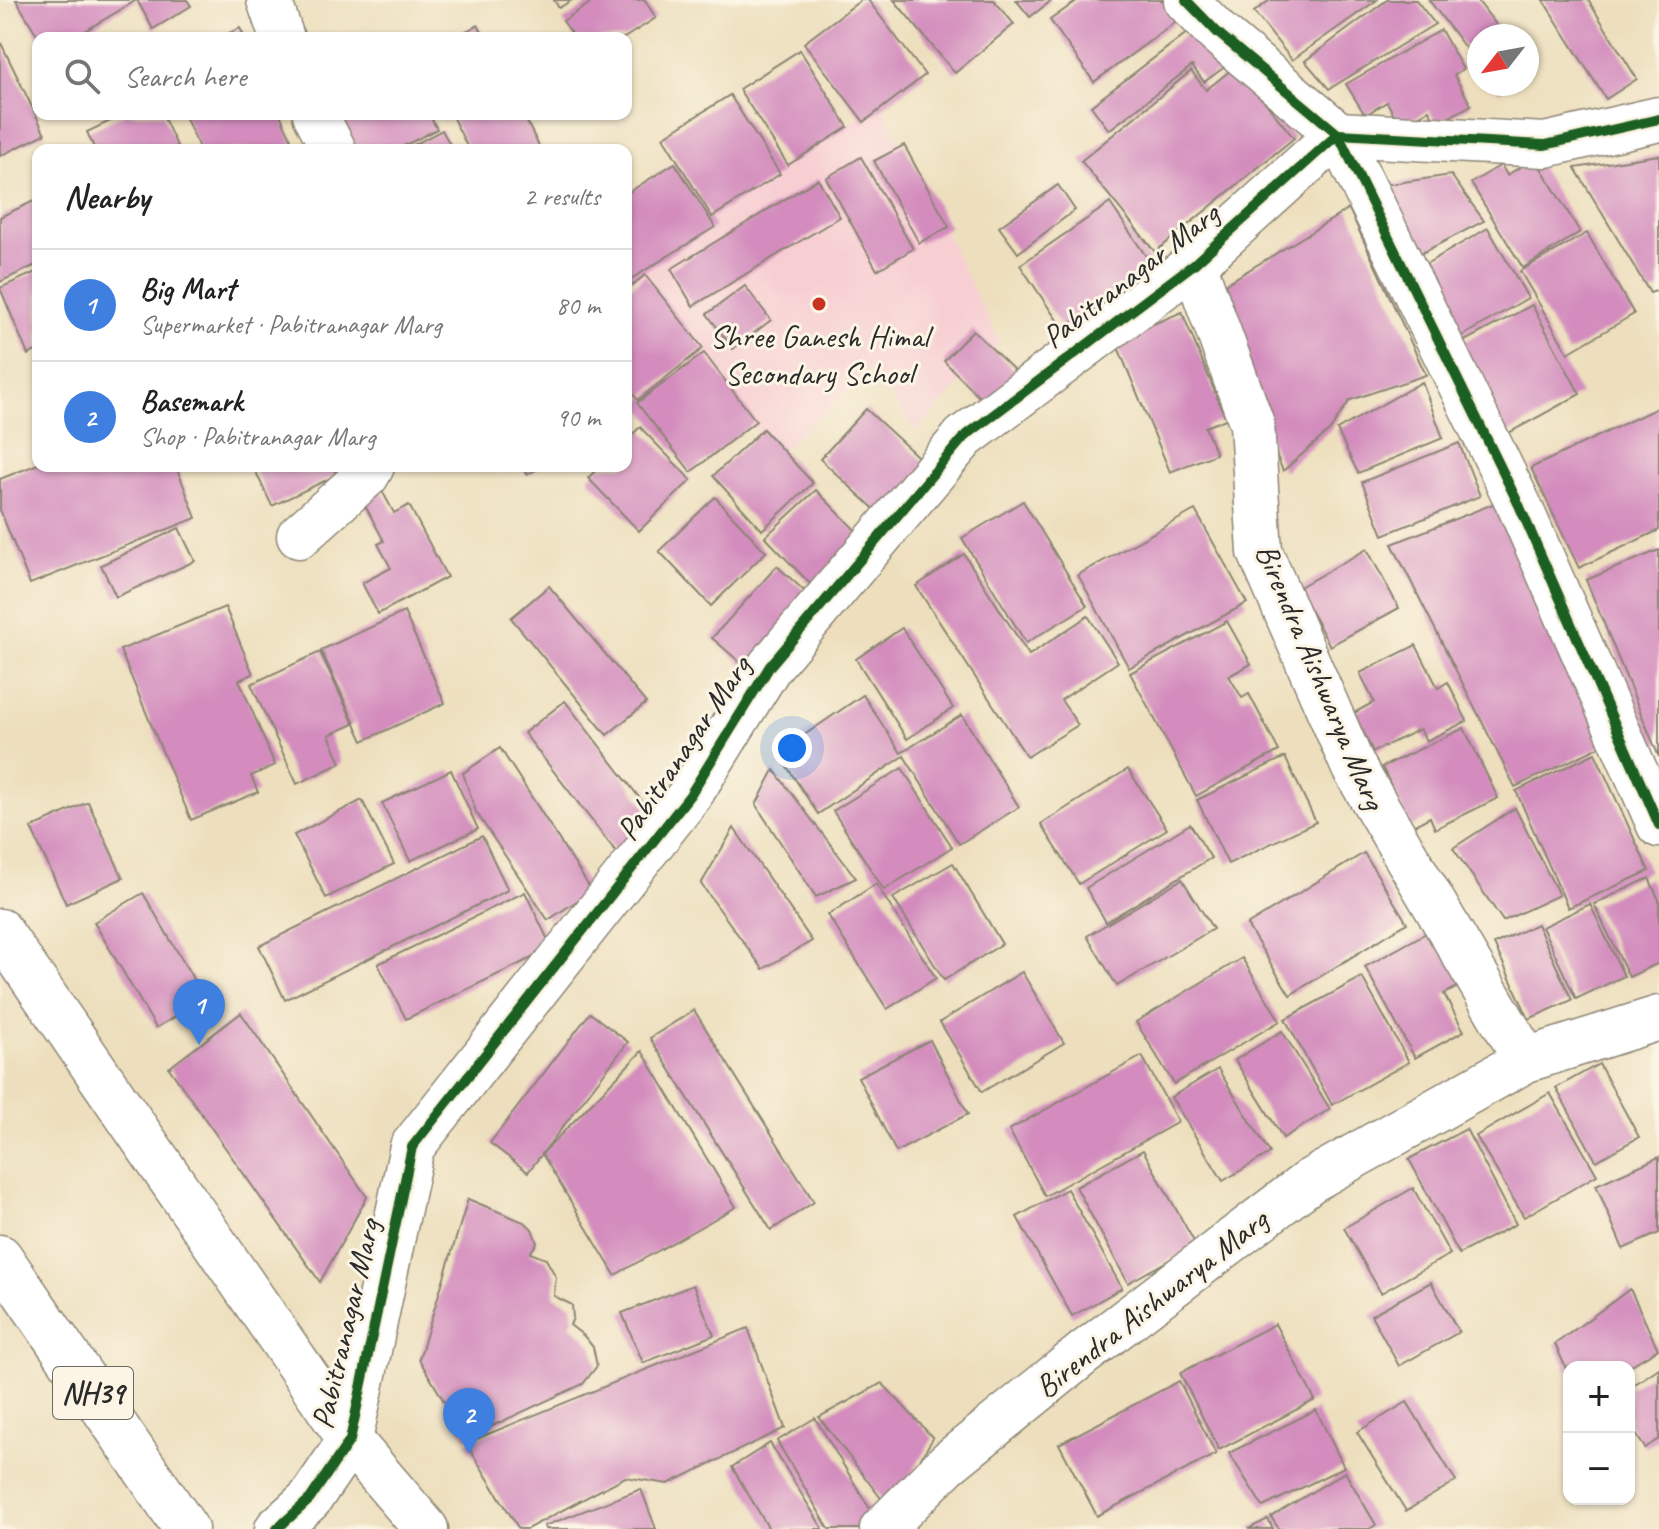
<!DOCTYPE html>
<html lang="en">
<head>
<meta charset="utf-8">
<style>
	:root { --surface:#fff; --page:#f6f6f6; --text:#222; --muted:#767676; --line:#e0e0e0; --accent:#ea580c }
	body { margin:0; font-family:Caveat,sans-serif; background:var(--page); color:var(--text) }
	.controls { position:absolute; right:24px; bottom:24px; display:grid; overflow:hidden; border-radius:16px; box-shadow:0 2px 6px #0004 }
	.controls button { width:72px; height:72px; display:grid; place-items:center; padding:0; border:0; border-bottom:2px solid var(--line); background:var(--surface); color:var(--text); font:40px sans-serif }
	.compass { position:absolute; left:1467px; top:24px; width:72px; height:72px; border-radius:50%; background:var(--surface); box-shadow:0 2px 6px #0004; rotate:239deg }
	.you { position:absolute; left:792px; top:748px; width:28px; height:28px; margin:-20px; border:6px solid #fff; border-radius:50%; background:#1a73e8; box-shadow:0 0 0 12px #1a73e833 }
	.badge { display:grid; place-items:center; width:52px; height:52px; border-radius:50%; background:var(--accent); color:#fff; font-size:26px; font-weight:700 }
	.pin { position:absolute; translate:-50% -66px; filter:drop-shadow(0 2px 4px #0008) }
	.pin::after { content:''; position:absolute; top:42px; width:28px; height:24px; background:inherit; clip-path:polygon(0 0,100% 0,50% 100%) }
	.list { margin:0; padding:0; list-style:none }
	h2 { display:flex; justify-content:space-between; align-items:center; height:104px; margin:0; padding:0 32px; font-size:34px }
	h2 small { font-size:26px; font-weight:400; color:var(--muted) }
	.list li { display:grid; grid-template-columns:52px 1fr auto; gap:24px; align-items:center; box-sizing:border-box; height:112px; padding:0 32px; border-top:2px solid var(--line) }
	.list b { display:block; font-size:30px; white-space:nowrap }
	.list p { margin:0; font-size:26px; white-space:nowrap; color:var(--muted) }
	.list em { font-size:26px; font-style:normal; color:var(--muted) }
	.icon { flex:none; width:44px; height:44px; fill:none; stroke:currentColor; stroke-width:2; stroke-linecap:round; stroke-linejoin:round }
	.map { position:relative; flex:none; width:1659px; height:1529px; overflow:hidden }
	.search { position:absolute; background:var(--surface); box-shadow:0 2px 6px #0004; left:32px; top:32px; width:600px; height:88px; display:flex; align-items:center; gap:20px; box-sizing:border-box; padding:0 28px; border-radius:16px; color:var(--muted); font-size:30px }
	.panel { position:absolute; background:var(--surface); box-shadow:0 2px 6px #0004; left:32px; top:144px; width:600px; height:328px; border-radius:16px }
	.map>svg:first-child { display:block }
</style>
</head>
<body>
<div class="map">
<svg width="1659" height="1529" viewBox="0 0 1659 1529">
	<rect width="100%" height="100%" fill="#fcf5e5"/>
	<filter id="ink" filterUnits="userSpaceOnUse"><feTurbulence type="fractalNoise" baseFrequency=".0125" numOctaves="2"/><feDisplacementMap in="SourceGraphic" scale="16" xChannelSelector="R" yChannelSelector="G"/><feConvolveMatrix kernelMatrix="1 2 1 2 8 2 1 2 1" color-interpolation-filters="sRGB"/></filter>
	<filter id="wash" filterUnits="userSpaceOnUse"><feTurbulence type="fractalNoise" baseFrequency=".006" numOctaves="4" result="noise"/><feDisplacementMap in="SourceGraphic" scale="32" xChannelSelector="R" yChannelSelector="G"/><feGaussianBlur stdDeviation="1.8" result="paint"/><feColorMatrix in="noise" values="0 0 0 0 0 0 0 0 0 0 0 0 0 0 0 0 0 1.4 0 .05"/><feComposite in="paint" operator="in"/></filter>
	<g filter="url(#wash)">
		<rect width="100%" height="100%" fill="#eddfbd"/>
		<path fill="#f7cfd3" d="M881 104 1000 343 916 431 871 369 775 456 626 262Z"/>
		<g id="blocks">
			<g fill="#d38cbd">
				<path d="M16 0H187L191 6 153 29 137 0 73 38H39Z"/>
				<path d="M554 0H572L559 8Z"/>
				<path d="M595 0H645L656 18 624 38H575L563 21Z"/>
				<path d="M861 0H868L925 75 864 122 804 43Z"/>
				<path d="M894 0H994L1014 24 955 73Z"/>
				<path d="M1016 0H1052L1030 17Z"/>
				<path d="M1078 0H1168L1181 18 1094 82 1050 20Z"/>
				<path d="M1270 0H1377L1292 60 1254 12Z"/>
				<path d="M1387 0H1416L1435 24 1329 89 1305 61Z"/>
				<path d="M1429 0H1477L1505 36H1479V66Z"/>
				<path d="M1543 0H1588L1637 79 1606 99Z"/>
				<path d="M478 25 485 38H452Z"/>
				<path d="M1196 26 1226 66 1204 82 1192 66 1109 130 1091 106Z"/>
				<path d="M240 28 245 38H218Z"/>
				<path d="M1441 30 1463 69 1454 75 1471 105 1437 124 1429 110 1400 126 1387 102 1365 115 1346 84Z"/>
				<path d="M0 41 45 134 0 156Z"/>
				<path d="M800 50 848 127 788 165 739 89Z"/>
				<path d="M1236 66 1294 138 1155 252 1081 161 1191 71 1206 90Z"/>
				<path d="M1493 84H1510L1499 92Z"/>
				<path d="M730 95 780 174 712 217 663 137Z"/>
				<path d="M125 114H162L179 150H95L87 132Z"/>
				<path d="M184 114H280L295 148 200 150Z"/>
				<path d="M329 114H429L437 129 396 150H348Z"/>
				<path d="M451 114H523L541 150H469Z"/>
				<path d="M442 130 453 150H404Z"/>
				<path d="M904 145 949 227 919 243 874 161Z"/>
				<path d="M1659 155V290L1650 293 1575 168Z"/>
				<path d="M861 157 913 249 877 270 826 178Z"/>
				<path d="M1535 158 1580 232 1523 268 1471 183 1501 165 1507 175Z"/>
				<path d="M675 163 715 227 626 282V194Z"/>
				<path d="M1451 175 1484 221 1408 260 1376 186Z"/>
				<path d="M818 179 840 217 693 306 671 269Z"/>
				<path d="M1058 185 1075 210 1018 253 999 227Z"/>
				<path d="M38 199V264L0 282V217Z"/>
				<path d="M1110 203 1154 268 1063 329 1020 265Z"/>
				<path d="M1349 209 1426 375 1350 400 1330 430 1283 471 1211 293Z"/>
				<path d="M1488 228 1528 298 1460 337 1419 268Z"/>
				<path d="M1587 233 1634 314 1568 353 1520 271Z"/>
				<path d="M38 271V350L28 355 0 288Z"/>
				<path d="M645 275 703 348 638 400 626 385V291Z"/>
				<path d="M745 286 771 320 733 349 707 314Z"/>
				<path d="M1532 305 1580 394 1507 434 1459 344Z"/>
				<path d="M1182 312 1226 419 1205 427 1216 454 1170 472 1115 340Z"/>
				<path d="M973 330 1019 375 988 406 944 361Z"/>
				<path d="M704 353 756 421 691 472 637 403Z"/>
				<path d="M1422 382 1443 438 1358 473 1337 430Z"/>
				<path d="M1659 407V530L1579 568 1531 468Z"/>
				<path d="M866 409 928 466 882 516 820 459Z"/>
				<path d="M640 427 691 480 639 531 588 478 600 466H626V441Z"/>
				<path d="M763 429 813 483 762 530 713 476Z"/>
				<path d="M1459 443 1480 496 1383 535 1362 482Z"/>
				<path d="M38 464 176 466 196 518 30 584 0 510V479Z"/>
				<path d="M253 466H332L337 475 272 506Z"/>
				<path d="M521 466H542L527 475Z"/>
				<path d="M380 487 394 513 409 505 447 577 378 614 362 583 391 568 378 544 384 541 361 498Z"/>
				<path d="M816 490 870 545 819 593 765 537Z"/>
				<path d="M715 497 766 552 711 606 659 551Z"/>
				<path d="M1023 501 1087 606 1026 643 962 538Z"/>
				<path d="M1498 502 1610 742 1515 787 1392 544Z"/>
				<path d="M1195 510 1247 603 1129 668 1078 575Z"/>
				<path d="M179 528 195 561 116 597 101 565Z"/>
				<path d="M1367 549 1399 608 1330 646 1298 588Z"/>
				<path d="M1659 550V757L1586 580Z"/>
				<path d="M964 554 1029 655 1088 616 1118 662 1061 700 1078 725 1027 757 916 586Z"/>
				<path d="M777 566 821 606 757 677 712 638Z"/>
				<path d="M549 586 646 703 607 735 511 618Z"/>
				<path d="M225 607 253 674 239 680 275 765 251 776 258 792 191 820 120 650Z"/>
				<path d="M404 612 445 703 363 741 321 650Z"/>
				<path d="M1227 621 1251 664 1229 676 1242 698 1249 694 1279 751 1196 796 1130 673Z"/>
				<path d="M902 628 953 708 907 739 856 659Z"/>
				<path d="M1416 645 1438 688 1448 682 1467 721 1426 741 1420 729 1373 752 1354 713 1374 702 1360 673Z"/>
				<path d="M320 652 354 724 329 735 341 763 297 784 251 684Z"/>
				<path d="M863 695 901 753 962 715 1019 807 959 844 904 756 818 814 778 753Z"/>
				<path d="M565 701 658 822 617 853 524 733Z"/>
				<path d="M1464 728 1498 798 1435 829 1430 817 1411 827 1382 767Z"/>
				<path d="M500 748 592 891 548 920 476 812 463 773Z"/>
				<path d="M1595 753 1649 871 1568 908 1516 791Z"/>
				<path d="M1285 757 1316 822 1228 864 1197 800Z"/>
				<path d="M902 768 952 847 884 890 833 811Z"/>
				<path d="M1128 769 1167 829 1079 884 1041 824Z"/>
				<path d="M451 770 478 829 410 861 382 803Z"/>
				<path d="M774 770 856 878 816 897 756 805Z"/>
				<path d="M362 800 394 864 326 898 294 835Z"/>
				<path d="M88 802 123 878 66 904 31 828Z"/>
				<path d="M1515 808 1559 895 1503 921 1453 848Z"/>
				<path d="M1190 824 1211 858 1106 922 1086 888Z"/>
				<path d="M734 828 812 941 763 969 701 884Z"/>
				<path d="M482 836 508 890 285 1000 259 946Z"/>
				<path d="M1364 853 1407 923 1290 995 1247 925Z"/>
				<path d="M953 863 1002 944 944 980 893 898Z"/>
				<path d="M1649 878 1659 900V963L1629 977 1594 904Z"/>
				<path d="M1182 879 1213 929 1117 986 1087 936Z"/>
				<path d="M876 884 936 978 887 1009 828 915Z"/>
				<path d="M525 892 552 948 406 1019 378 964Z"/>
				<path d="M143 893 205 999 156 1028 94 922Z"/>
				<path d="M1590 904 1624 976 1576 999 1542 927Z"/>
				<path d="M1537 924 1572 1000 1529 1019 1494 944Z"/>
				<path d="M1437 927 1467 982 1444 994 1464 1031 1415 1058 1365 967Z"/>
				<path d="M1242 958 1280 1021 1174 1084 1136 1022Z"/>
				<path d="M1022 972 1064 1043 982 1092 940 1022Z"/>
				<path d="M1362 977 1409 1062 1332 1105 1285 1019Z"/>
				<path d="M694 1010 814 1202 771 1230 650 1038Z"/>
				<path d="M241 1013 367 1197 320 1282 169 1068Z"/>
				<path d="M590 1013 628 1042 528 1172 490 1143Z"/>
				<path d="M1282 1031 1330 1109 1283 1138 1235 1060Z"/>
				<path d="M930 1040 968 1114 896 1152 858 1077Z"/>
				<path d="M642 1051 736 1207 615 1275 542 1154Z"/>
				<path d="M1142 1056 1178 1122 1045 1196 1009 1130Z"/>
				<path d="M1599 1064 1639 1137 1596 1161 1556 1088Z"/>
				<path d="M1218 1069 1270 1153 1223 1181 1171 1097Z"/>
				<path d="M1550 1093 1597 1175 1524 1217 1476 1136Z"/>
				<path d="M1466 1129 1516 1224 1459 1254 1409 1159Z"/>
				<path d="M1143 1150 1196 1245 1128 1283 1076 1187Z"/>
				<path d="M1659 1157V1233L1623 1249 1596 1185Z"/>
				<path d="M1413 1188 1450 1254 1381 1293 1344 1228Z"/>
				<path d="M1067 1189 1122 1288 1072 1316 1017 1217Z"/>
				<path d="M468 1199 526 1223 532 1229 537 1243 530 1253 546 1259 556 1277 554 1296 572 1305 573 1318 570 1325 584 1336 593 1347 597 1366 583 1384 466 1438 419 1359Z"/>
				<path d="M1431 1282 1459 1332 1399 1366 1371 1315Z"/>
				<path d="M693 1285 714 1335 643 1363 622 1313Z"/>
				<path d="M1630 1289 1658 1349 1628 1367H1569V1375L1555 1344Z"/>
				<path d="M1275 1324 1315 1400 1219 1450 1180 1373Z"/>
				<path d="M748 1328 785 1428 668 1484 625 1477 527 1529H519L466 1443Z"/>
				<path d="M1659 1368V1439L1645 1448 1629 1424V1388Z"/>
				<path d="M1179 1381 1216 1454 1097 1516 1059 1444Z"/>
				<path d="M882 1383 933 1438 890 1510 819 1417Z"/>
				<path d="M1407 1402 1456 1481 1406 1511 1357 1432Z"/>
				<path d="M1316 1410 1344 1467 1263 1507 1229 1453Z"/>
				<path d="M815 1418 882 1529H829L777 1441Z"/>
				<path d="M770 1443 823 1529H769L732 1467Z"/>
				<path d="M1345 1472 1376 1525 1369 1529H1279L1271 1517Z"/>
				<path d="M641 1489 656 1529H545L544 1526Z"/>
				<path d="M1268 1519 1273 1529H1248Z"/>
			</g>
		</g>
	</g>
	<g filter="url(#ink)">
		<use href="#blocks" fill-opacity="0" stroke="#8c8574" stroke-width="2"/>
		<g fill="none" stroke-linecap="round" stroke-linejoin="round">
			<g stroke="#8c8574" stroke-width="47">
				<g id="minor">
					<path d="M269 0 282 38"/>
					<path d="M1186 0 1218 33 1338 134 1519 505 1659 825"/>
					<path d="M315 114 334 150"/>
					<path d="M1194 264 1252 424 1260 552 1353 766 1526 1060"/>
					<path d="M299 536 367 475 372 466"/>
					<path d="M0 931 350 1440 426 1529"/>
					<path d="M277 1529 310 1499 350 1440 412 1147 690 795 770 666 964 437 1194 264 1338 134 1545 145 1659 119"/>
					<path d="M882 1529 947 1464 1084 1353 1310 1181 1526 1060 1659 1018"/>
				</g>
			</g>
			<g stroke="#8c8574" stroke-width="47">
				<path id="highway" d="M0 1257 186 1529"/>
			</g>
			<use href="#minor" stroke="#fff" stroke-width="44"/>
			<use href="#highway" stroke="#fff" stroke-width="44"/>
			<g stroke="#fcf5e5" stroke-width="15">
				<g id="cycleway">
					<path d="M1186 0 1218 33 1338 134 1519 505 1659 825"/>
					<path d="M277 1529 310 1499 350 1440 412 1147 690 795 770 666 964 437 1194 264 1338 134 1545 145 1659 119"/>
				</g>
			</g>
			<use href="#cycleway" stroke="#1b5e20" stroke-width="10"/>
		</g>
	</g>
	<circle fill="#c8321e" stroke="#fcf5e5" stroke-width="3" cx="819" cy="304" r="8"/>
	<g text-anchor="middle" stroke-width="6" stroke-linejoin="round" paint-order="stroke">
		<rect fill="#fcf5e5" stroke="#6a6863" stroke-width="2" x="53" y="1367" width="80" height="52" rx="6"/>
		<g font-size="30" font-weight="bold" fill="#2b2b2b">
			<text x="93" y="1403">NH39</text>
		</g>
		<g font-size="32" fill="#2b2b2b" stroke="#fcf5e5">
			<text transform="translate(1130 275) rotate(-38)" y="11">Pabitranagar Marg</text>
			<text transform="translate(1321 676) rotate(67)" y="11">Birendra Aishwarya Marg</text>
			<text transform="translate(683 748) rotate(-56)" y="11">Pabitranagar Marg</text>
			<text transform="translate(1151 1303) rotate(-38)" y="11">Birendra Aishwarya Marg</text>
			<text transform="translate(345 1324) rotate(-77)" y="11">Pabitranagar Marg</text>
		</g>
		<g font-size="32" fill="#2b2b2b" stroke="#fcf5e5">
			<text x="819" y="347">Shree Ganesh Himal<tspan x="819" dy="37">Secondary School</tspan></text>
		</g>
	</g>
</svg>
<div class="controls">
<button>+</button>
<button>−</button>
</div>
<svg class="compass" viewBox="-18 -18 36 36"><path d="M0-13l5 13h-10z" fill="#e53935"/><path d="M0 13l5-13h-10z" fill="#767676"/></svg>
<div class="you"></div>
<div class="pin badge" style="left:199px;top:1045px;background:#3f7fe0">1</div>
<div class="pin badge" style="left:469px;top:1454px;background:#3f7fe0">2</div>
<div class="search"><svg class="icon" aria-label="search" viewBox="0 0 24 24"><circle cx="10" cy="10" r="6"/><path d="M15 15l6 6"/></svg>Search here</div>
<section class="panel">
<h2>Nearby<small>2 results</small></h2>
<ul class="list">
<li><span class="badge" style="background:#3f7fe0">1</span><div><b>Big Mart</b><p>Supermarket · Pabitranagar Marg</p></div><em>80 m</em></li>
<li><span class="badge" style="background:#3f7fe0">2</span><div><b>Basemark</b><p>Shop · Pabitranagar Marg</p></div><em>90 m</em></li>
</ul>
</section>
</div>
</body>
</html>
